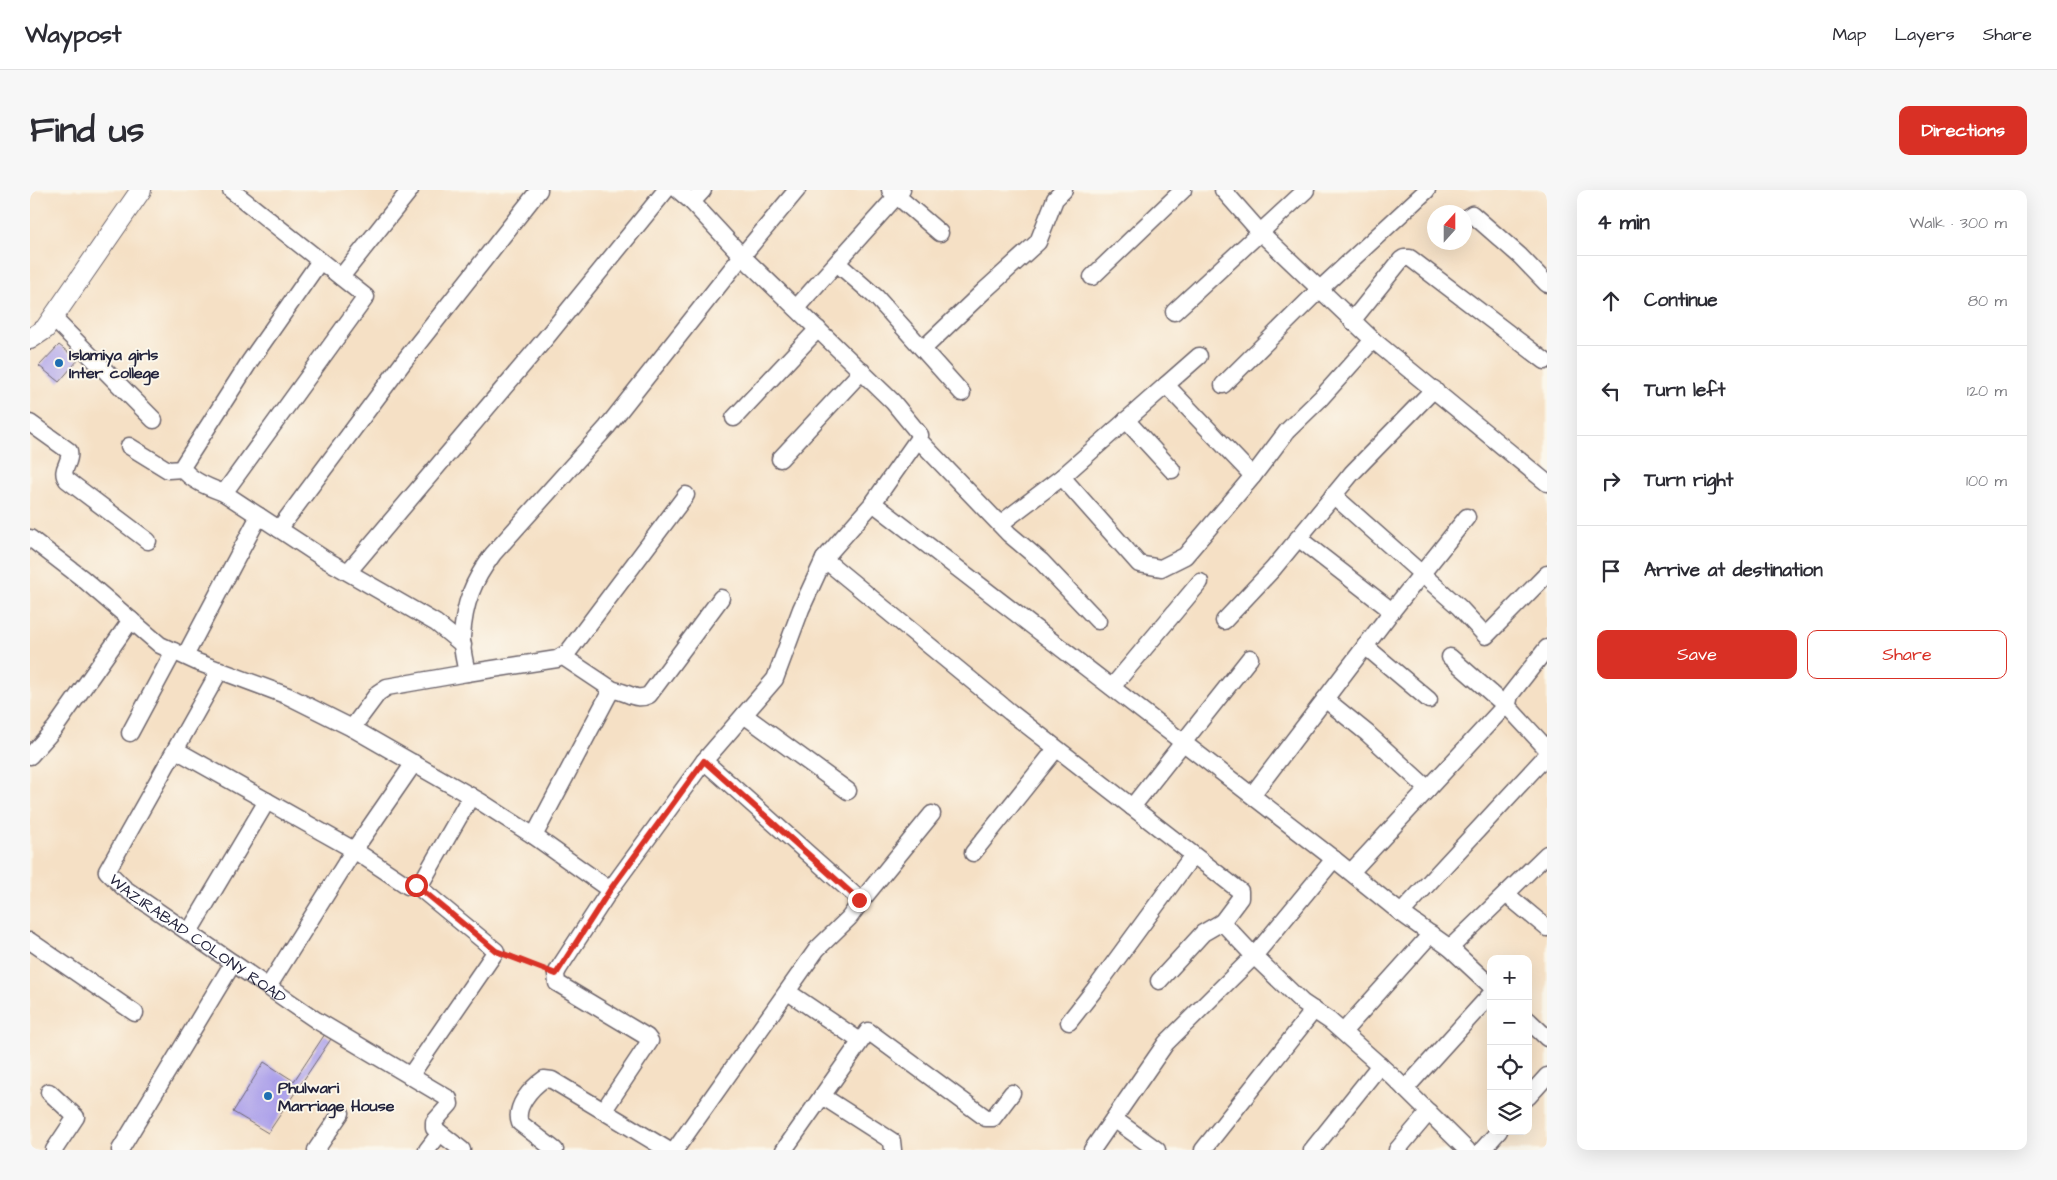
<!DOCTYPE html>
<html lang="en">
<head>
<meta charset="utf-8">
<style>
	:root { --surface:#fff; --page:#f7f7f7; --text:#2b2b33; --muted:#7c7c81; --line:#e1e1e2; --accent:#d93025 }
	body { margin:0; font-family:"Architects Daughter",sans-serif; background:var(--page); color:var(--text) }
	.controls { position:absolute; right:15px; bottom:15px; display:grid; overflow:hidden; border-radius:10px; box-shadow:0 5px 20px #0002 }
	.controls button { width:45px; height:45px; display:grid; place-items:center; padding:0; border:0; border-bottom:1px solid var(--line); background:var(--surface); color:var(--text); font:25px sans-serif }
	.compass { position:absolute; left:1397px; top:15px; width:45px; height:45px; border-radius:50%; background:var(--surface); box-shadow:0 5px 20px #0002; rotate:21deg }
	.stop { position:absolute; width:15px; height:15px; margin:-11px; border:4px solid #d93025; border-radius:50%; background:#fff }
	.stop.end { background:#d93025; border-color:#fff; box-shadow:0 1px 5px #0008 }
	.list { margin:0; padding:0; list-style:none }
	h2 { display:flex; justify-content:space-between; align-items:center; height:65px; margin:0; padding:0 20px; font-size:21px }
	h2 small { font-size:16px; font-weight:400; color:var(--muted) }
	.list li { display:grid; grid-template-columns:32px 1fr auto; gap:15px; align-items:center; box-sizing:border-box; height:90px; padding:0 20px; border-top:1px solid var(--line) }
	.list b { display:block; font-size:19px; white-space:nowrap }
	.list em { font-size:16px; font-style:normal; color:var(--muted) }
	.actions { display:flex; gap:10px; padding:15px 20px }
	.actions a { flex:1; padding:11px 0; border:1px solid var(--accent); border-radius:10px; text-align:center; font-size:18px; color:var(--accent) }
	.actions .main { background:var(--accent); color:#fff }
	.icon { flex:none; width:28px; height:28px; fill:none; stroke:currentColor; stroke-width:2; stroke-linecap:round; stroke-linejoin:round }
	.map { position:relative; flex:none; width:1517px; height:960px; overflow:hidden; border-radius:10px }
	header { display:flex; align-items:center; gap:30px; box-sizing:border-box; height:70px; padding:0 25px; background:var(--surface); border-bottom:1px solid var(--line) }
	header strong { font-size:24px }
	nav { display:flex; gap:28px; margin-inline-start:auto; font-size:18px }
	.intro { display:flex; align-items:center; justify-content:space-between; box-sizing:border-box; height:120px; padding:0 30px }
	h1 { margin:0; font-size:35px }
	.button { padding:12px 22px; border-radius:10px; background:var(--accent); color:#fff; font-size:18px; font-weight:700 }
	main { display:flex; gap:30px; padding:0 30px }
	aside { flex:1; background:var(--surface); border-radius:10px; box-shadow:0 5px 20px #0002 }
	.map>svg:first-child { display:block }
</style>
</head>
<body>
<header>
<strong>Waypost</strong>
<nav><a>Map</a><a>Layers</a><a>Share</a></nav>
</header>
<div class="intro"><h1>Find us</h1><a class="button">Directions</a></div>
<main>
<div class="map">
<svg width="1517" height="960" viewBox="0 0 1517 960">
	<rect width="100%" height="100%" fill="#fbf7ec"/>
	<filter id="ink" filterUnits="userSpaceOnUse"><feTurbulence type="fractalNoise" baseFrequency=".02" numOctaves="2"/><feDisplacementMap in="SourceGraphic" scale="10" xChannelSelector="R" yChannelSelector="G"/><feConvolveMatrix kernelMatrix="1 2 1 2 8 2 1 2 1" color-interpolation-filters="sRGB"/></filter>
	<filter id="wash" filterUnits="userSpaceOnUse"><feTurbulence type="fractalNoise" baseFrequency=".0096" numOctaves="4" result="noise"/><feDisplacementMap in="SourceGraphic" scale="20" xChannelSelector="R" yChannelSelector="G"/><feGaussianBlur stdDeviation="1.12" result="paint"/><feColorMatrix in="noise" values="0 0 0 0 0 0 0 0 0 0 0 0 0 0 0 0 0 1.4 0 .05"/><feComposite in="paint" operator="in"/></filter>
	<g filter="url(#wash)">
		<rect width="100%" height="100%" fill="#f5e0c5"/>
		<g id="blocks">
			<g fill="#aca0ea">
				<path d="M29 155 48 170 29 192 9 176Z"/>
				<path d="M295 844 301 849 238 943 203 922 234 872 264 891Z"/>
			</g>
		</g>
	</g>
	<g filter="url(#ink)">
		<use href="#blocks" fill-opacity="0" stroke="#6c646b" stroke-width="1"/>
		<g fill="none" stroke-linecap="round" stroke-linejoin="round">
			<g stroke="#6c646b" stroke-width="19">
				<g id="minor">
					<path d="M201 0 336 107 194 303 293 368 406 433 433 455"/>
					<path d="M648 0 662 12 673 0"/>
					<path d="M860 0 910 43"/>
					<path d="M1193 0 1230 42 1343 150 1517 293"/>
					<path d="M662 12 712 66 767 0"/>
					<path d="M1434 29 1442 24 1490 66 1517 94"/>
					<path d="M807 73 847 108 932 203"/>
					<path d="M311 87 380 0"/>
					<path d="M1062 87 1153 0"/>
					<path d="M766 118 872 0"/>
					<path d="M1144 122 1276 0"/>
					<path d="M23 128 124 230"/>
					<path d="M1322 131 1371 70 1374 68H1380L1515 171"/>
					<path d="M893 159 955 100 1008 52 1025 9 1034 0"/>
					<path d="M1136 195 1169 166"/>
					<path d="M1193 195 1290 99 1397 0"/>
					<path d="M704 228 788 139"/>
					<path d="M1096 230 1142 280"/>
					<path d="M0 233 39 261C42 273 29 279 37 290L118 351"/>
					<path d="M99 256 138 280 153 279"/>
					<path d="M750 269 832 181"/>
					<path d="M1032 287 1109 374 1131 378 1155 366 1223 286 1257 241 1291 208 1343 150"/>
					<path d="M194 303C181 298 161 291 153 279L154 274 220 171 290 71"/>
					<path d="M1303 305 1429 417 1456 446 1517 384"/>
					<path d="M843 313 1304 669 1371 723 1420 758 1461 796"/>
					<path d="M970 334 1032 287 1136 195 1223 286"/>
					<path d="M249 339 375 170 509 0"/>
					<path d="M0 348 52 388 130 455 167 472 258 506 322 538 348 503 357 497 437 483C435 472 431 459 432 447 434 413 443 391 463 364L577 237 712 66 863 212 890 245 888 249 979 344 1011 371 1068 431"/>
					<path d="M1268 348 1362 421"/>
					<path d="M794 369 980 522 1210 701V708L1192 732 1224 766 1273 813 1300 831 1362 886 1437 960"/>
					<path d="M318 382 515 149 636 0"/>
					<path d="M1194 431 1243 379 1322 283 1404 199"/>
					<path d="M1335 456 1399 510"/>
					<path d="M155 466 229 326"/>
					<path d="M532 466 583 500"/>
					<path d="M1420 467 1476 516 1473 518"/>
					<path id="s1" d="M190 480 77 681 94 698 286 830 419 909 420 914 404 932V938L432 960"/>
					<path d="M437 483 527 469 538 462 656 305"/>
					<path d="M1082 497 1170 392"/>
					<path d="M1295 509 1337 543 1398 599"/>
					<path d="M1477 518 1480 505 1517 458"/>
					<path d="M714 525 818 601"/>
					<path d="M322 538 451 612 504 646 580 700"/>
					<path d="M100 543 144 461"/>
					<path d="M146 560 324 660 378 696 386 695 393 690 441 606"/>
					<path d="M0 566 25 538 101 430"/>
					<path d="M674 571 828 708 832 710 902 624"/>
					<path d="M1222 605 1362 421 1437 327"/>
					<path d="M1102 617 1220 468"/>
					<path d="M504 646 579 504 583 500C597 501 605 512 619 505L691 408"/>
					<path d="M943 663 1026 559"/>
					<path d="M1321 682 1473 518 1480 519 1517 559"/>
					<path d="M1476 704 1517 738"/>
					<path d="M1371 723 1517 565"/>
					<path d="M159 742 237 611"/>
					<path d="M0 751 105 823"/>
					<path d="M1420 758 1517 664"/>
					<path d="M1129 791 1173 743 1192 732"/>
					<path d="M238 797 324 660 384 573"/>
					<path d="M758 802 830 851"/>
					<path d="M1498 830 1517 848"/>
					<path d="M1039 832 1065 799 1163 665"/>
					<path d="M1313 842 1401 744"/>
					<path d="M380 886 466 761 386 695"/>
					<path d="M1375 899 1461 804"/>
					<path d="M19 902 46 927 24 960"/>
					<path d="M792 906 862 951 863 960"/>
					<path d="M1498 907 1517 886"/>
					<path d="M574 920 620 851 617 847 527 793 526 784 529 778 580 700 674 571 745 489 771 419 794 369 843 313 888 249"/>
					<path d="M1084 929 1127 960"/>
					<path d="M90 960 203 773"/>
					<path d="M286 960 311 923"/>
					<path d="M397 960 410 943"/>
					<path d="M525 960 490 933C484 917 501 898 514 889L522 890 638 960"/>
					<path d="M645 960 787 759 819 728 832 710"/>
					<path d="M754 960 838 841 956 928H963L982 903"/>
					<path d="M1062 960 1136 853 1224 766 1304 669"/>
					<path d="M1173 960 1284 820"/>
					<path d="M1282 960 1350 875"/>
					<path d="M1367 960 1399 922"/>
					<path d="M1452 960 1469 941"/>
				</g>
			</g>
			<g stroke="#6c646b" stroke-width="22">
				<path id="tertiary" d="M0 149 15 139 111 0"/>
			</g>
			<path stroke="#6c646b" stroke-width="2.5" stroke-dasharray="4 4" stroke-linecap="butt" d="M479 766 513 779"/>
			<use href="#minor" stroke="#fff" stroke-width="16"/>
			<use href="#tertiary" stroke="#fff" stroke-width="20"/>
		</g>
	</g>
	<g fill="none" stroke-linecap="round" stroke-linejoin="round" filter="url(#ink)">
		<path stroke="#d93025" stroke-width="6" d="M386 695 466 761 526 784 580 700 674 571 829 710"/>
	</g>
	<g fill="#1f6fb2" stroke="#fbf7ec" stroke-width="2">
		<circle cx="29" cy="173" r="5"/>
		<circle cx="238" cy="906" r="5"/>
	</g>
	<g text-anchor="middle" stroke-width="4" stroke-linejoin="round" paint-order="stroke">
		<g font-size="16" font-weight="bold" fill="#22223b" stroke="#fbf7ec" text-anchor="start">
			<text x="39" y="170">Islamiya girls<tspan x="39" dy="18">Inter college</tspan></text>
			<text x="248" y="903">Phulwari<tspan x="248" dy="18">Marriage House</tspan></text>
		</g>
		<g font-size="16" fill="#22223b" stroke="#fbf7ec">
			<text dy="6" stroke="none"><textPath href="#s1" startOffset="344">WAZIRABAD COLONY ROAD</textPath></text>
		</g>
	</g>
</svg>
<div class="controls">
<button>+</button>
<button>−</button>
<button><svg class="icon" aria-label="locate" viewBox="0 0 24 24"><circle cx="12" cy="12" r="6"/><path d="M12 2v4M12 18v4M2 12h4M18 12h4"/></svg></button>
<button><svg class="icon" aria-label="layers" viewBox="0 0 24 24"><path d="M12 4l9 5-9 5-9-5zM3 14l9 5 9-5"/></svg></button>
</div>
<svg class="compass" viewBox="-18 -18 36 36"><path d="M0-13l5 13h-10z" fill="#e53935"/><path d="M0 13l5-13h-10z" fill="#7c7c81"/></svg>
<div class="stop" style="left:386px;top:695px"></div>
<div class="stop end" style="left:829px;top:710px"></div>
</div>
<aside>
<h2>4 min<small>Walk · 300 m</small></h2>
<ul class="list">
<li><svg class="icon" aria-label="ahead" viewBox="0 0 24 24"><path d="M12 20V5M6 11l6-6 6 6"/></svg><div><b>Continue</b></div><em>80 m</em></li>
<li><svg class="icon" aria-label="left" viewBox="0 0 24 24"><path d="M17 20v-9H6M10 6l-5 5 5 5"/></svg><div><b>Turn left</b></div><em>120 m</em></li>
<li><svg class="icon" aria-label="right" viewBox="0 0 24 24"><path d="M7 20v-9h11M14 6l5 5-5 5"/></svg><div><b>Turn right</b></div><em>100 m</em></li>
<li><svg class="icon" aria-label="arrive" viewBox="0 0 24 24"><path d="M6 21V4h12l-3 4 3 4H6"/></svg><div><b>Arrive at destination</b></div></li>
</ul>
<div class="actions"><a class="main">Save</a><a>Share</a></div>
</aside>
</main>
</body>
</html>
